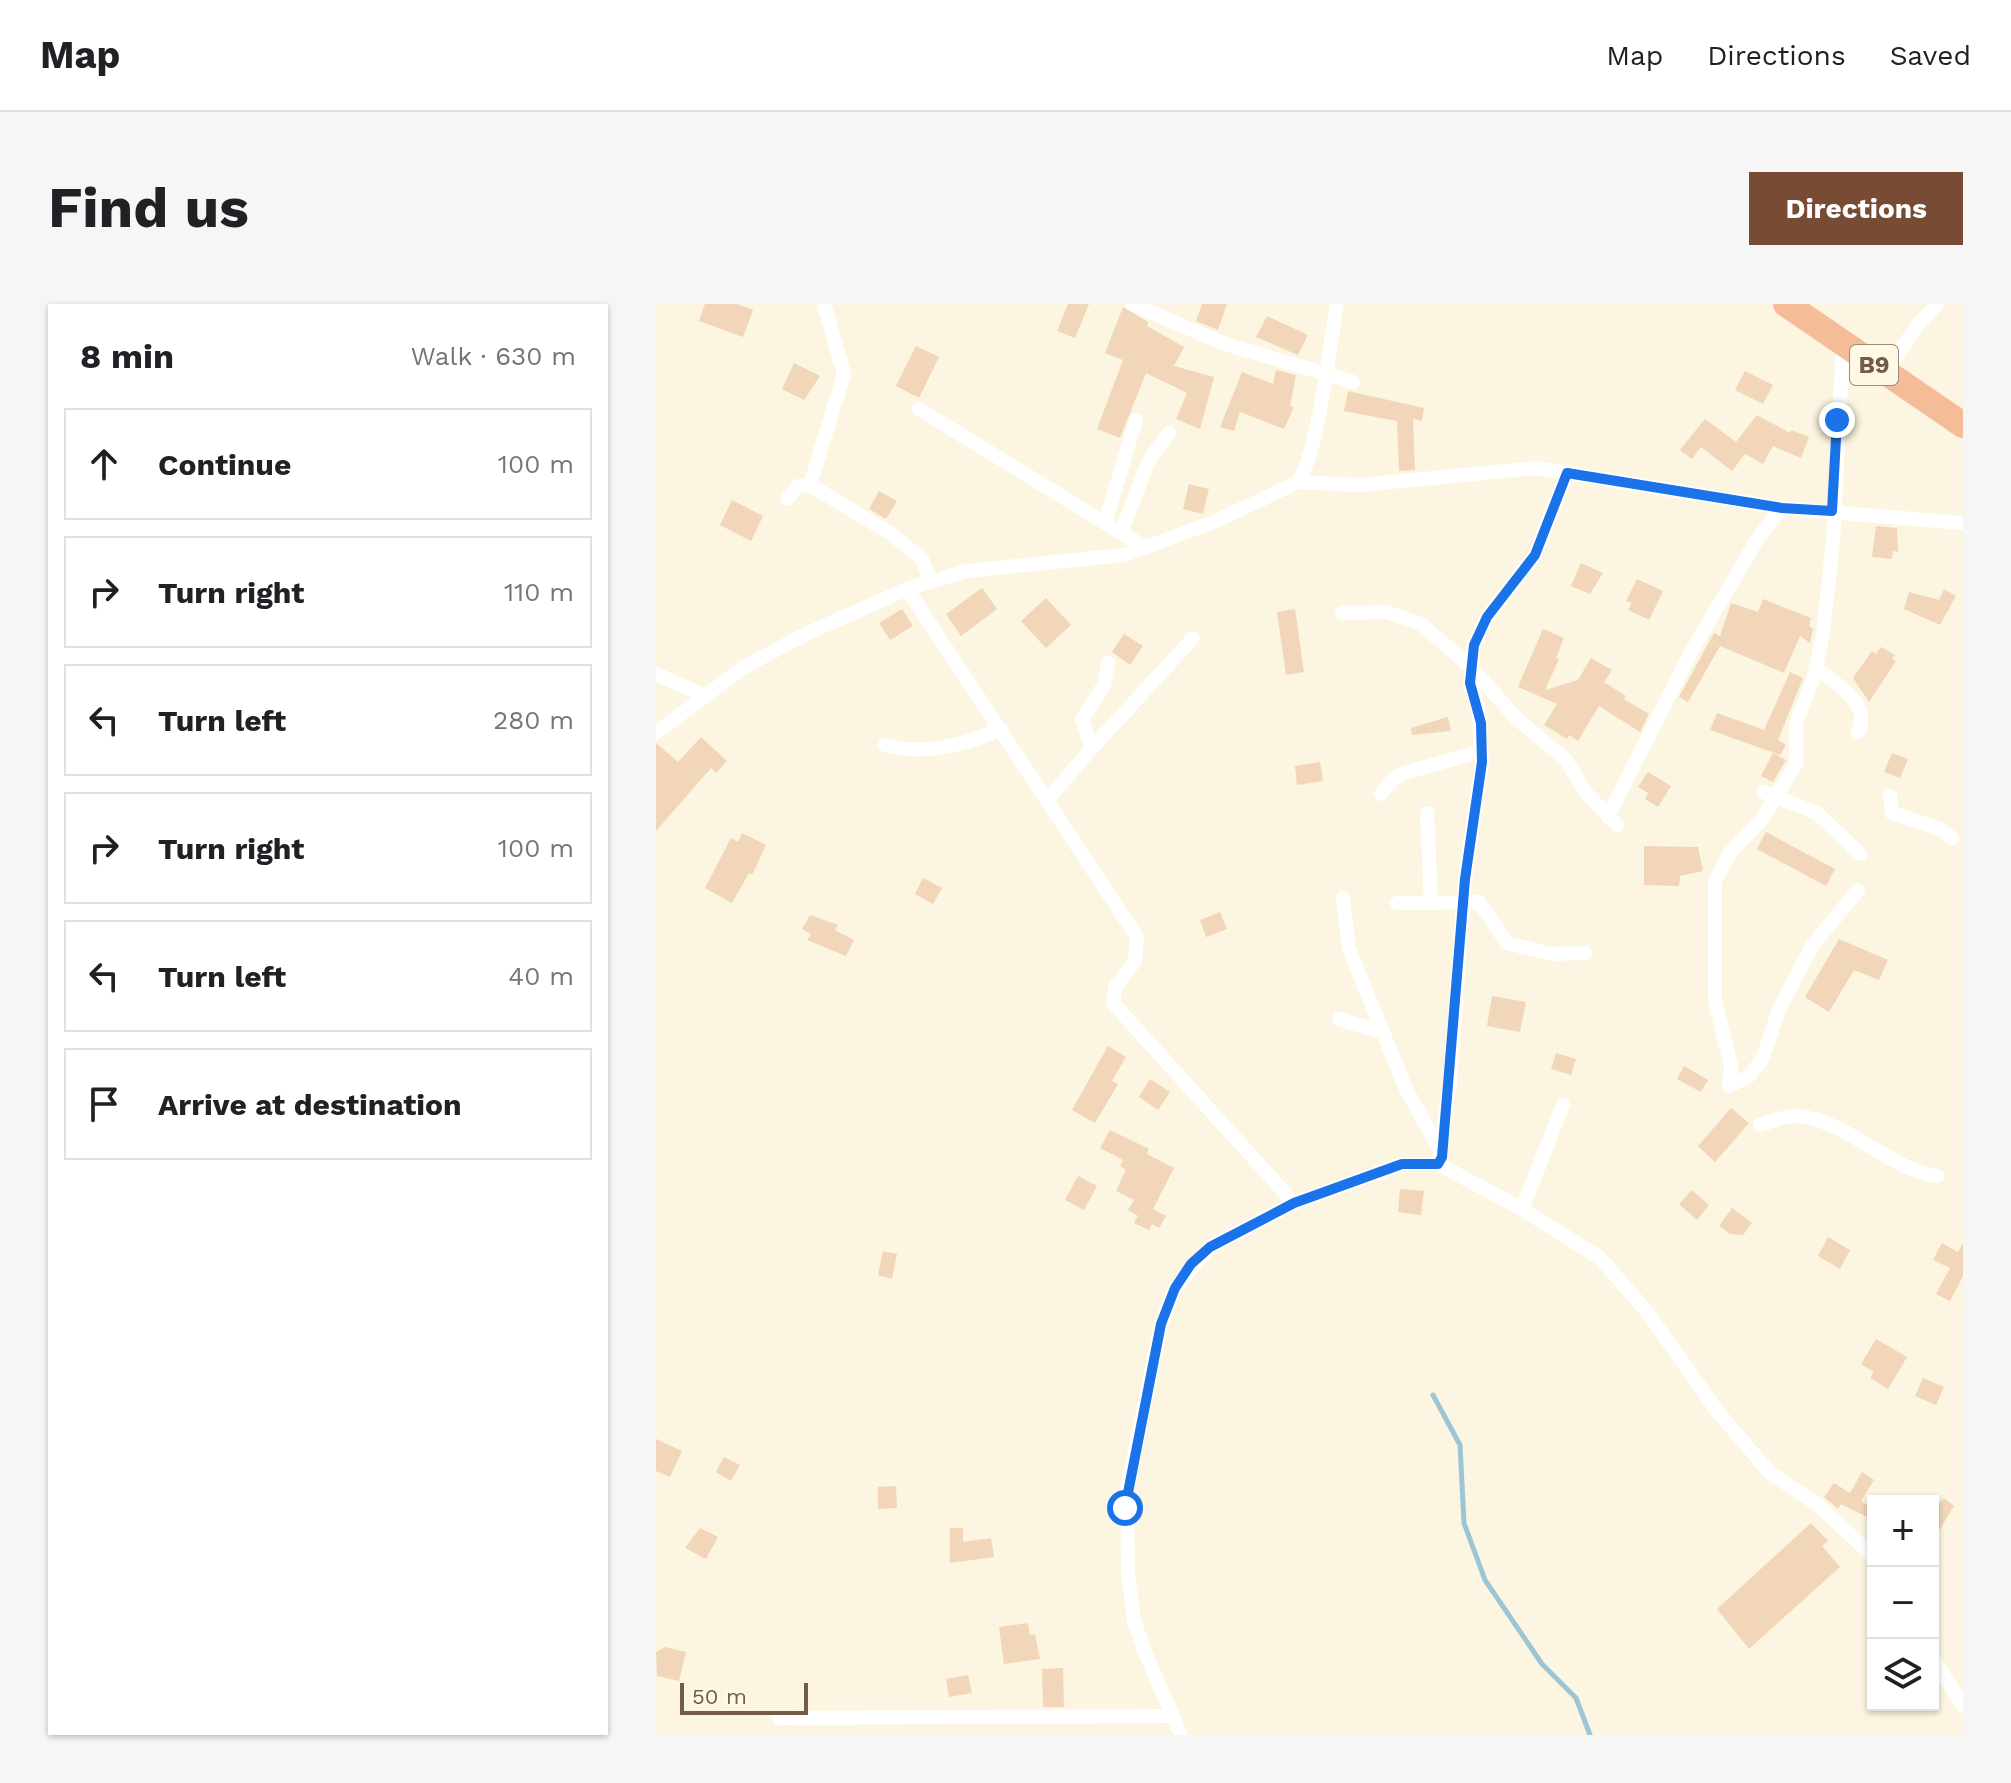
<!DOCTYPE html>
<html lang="en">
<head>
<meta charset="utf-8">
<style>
	:root { --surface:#fff; --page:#f6f6f6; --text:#202124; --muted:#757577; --line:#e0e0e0; --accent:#784b34 }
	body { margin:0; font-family:"Work Sans",sans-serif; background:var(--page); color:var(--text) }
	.controls { position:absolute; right:24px; bottom:24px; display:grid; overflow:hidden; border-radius:0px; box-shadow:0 2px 6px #0004 }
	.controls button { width:72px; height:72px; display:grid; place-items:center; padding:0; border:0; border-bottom:2px solid var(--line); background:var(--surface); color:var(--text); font:40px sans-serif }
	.scale { position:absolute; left:24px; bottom:20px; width:128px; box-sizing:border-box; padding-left:8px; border:4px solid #725c48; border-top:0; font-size:22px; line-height:28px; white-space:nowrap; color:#725c48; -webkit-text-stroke:6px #fff8e6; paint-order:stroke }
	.stop { position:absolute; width:24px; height:24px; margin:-18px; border:6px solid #1a73e8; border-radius:50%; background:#fff }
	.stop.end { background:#1a73e8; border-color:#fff; box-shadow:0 2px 8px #0008 }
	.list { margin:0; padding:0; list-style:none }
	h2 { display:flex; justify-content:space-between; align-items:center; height:104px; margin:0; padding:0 32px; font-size:34px }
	h2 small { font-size:26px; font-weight:400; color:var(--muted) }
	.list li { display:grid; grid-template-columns:52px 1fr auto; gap:24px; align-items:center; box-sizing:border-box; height:112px; margin:0 16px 16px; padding:0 16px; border:2px solid var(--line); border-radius:0px }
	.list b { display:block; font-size:30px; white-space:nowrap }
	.list em { font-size:26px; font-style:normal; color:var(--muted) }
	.icon { flex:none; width:44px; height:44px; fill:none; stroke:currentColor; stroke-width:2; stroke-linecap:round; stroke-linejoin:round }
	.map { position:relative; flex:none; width:1307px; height:1431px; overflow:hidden; border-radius:0px }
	header { display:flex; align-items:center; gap:48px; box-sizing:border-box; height:112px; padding:0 40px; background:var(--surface); border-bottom:2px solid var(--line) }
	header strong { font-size:38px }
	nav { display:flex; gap:44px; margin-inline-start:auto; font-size:28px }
	.intro { display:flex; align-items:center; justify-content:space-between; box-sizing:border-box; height:192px; padding:0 48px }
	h1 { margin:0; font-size:56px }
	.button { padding:20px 36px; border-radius:0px; background:var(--accent); color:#fff; font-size:28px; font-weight:700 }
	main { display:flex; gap:48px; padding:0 48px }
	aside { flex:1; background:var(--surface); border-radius:0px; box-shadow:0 2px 6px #0004 }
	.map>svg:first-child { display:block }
</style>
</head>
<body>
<header>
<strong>Map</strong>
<nav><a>Map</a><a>Directions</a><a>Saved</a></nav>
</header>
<div class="intro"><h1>Find us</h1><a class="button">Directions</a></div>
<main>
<aside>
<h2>8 min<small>Walk · 630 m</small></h2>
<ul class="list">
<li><svg class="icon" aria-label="ahead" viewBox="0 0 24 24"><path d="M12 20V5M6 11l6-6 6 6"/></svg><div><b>Continue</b></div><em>100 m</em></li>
<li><svg class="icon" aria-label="right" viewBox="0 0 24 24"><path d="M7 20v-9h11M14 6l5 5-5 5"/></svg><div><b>Turn right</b></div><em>110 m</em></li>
<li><svg class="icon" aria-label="left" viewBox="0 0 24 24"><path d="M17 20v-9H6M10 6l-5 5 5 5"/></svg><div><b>Turn left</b></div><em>280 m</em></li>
<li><svg class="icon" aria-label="right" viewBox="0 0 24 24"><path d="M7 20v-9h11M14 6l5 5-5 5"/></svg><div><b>Turn right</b></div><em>100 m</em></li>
<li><svg class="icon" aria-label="left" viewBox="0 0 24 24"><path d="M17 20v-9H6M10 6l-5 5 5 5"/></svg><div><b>Turn left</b></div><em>40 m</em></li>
<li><svg class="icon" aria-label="arrive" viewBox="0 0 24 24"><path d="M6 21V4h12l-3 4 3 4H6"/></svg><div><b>Arrive at destination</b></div></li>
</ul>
</aside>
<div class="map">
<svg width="1307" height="1431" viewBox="0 0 1307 1431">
	<rect width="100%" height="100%" fill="#fcf5e1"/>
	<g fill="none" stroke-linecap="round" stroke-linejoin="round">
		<path stroke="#9cc6d6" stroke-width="5" d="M777 1091 804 1141 808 1219 829 1276 886 1360 920 1394 934 1431"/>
	</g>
	<g fill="#f1d6b9">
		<path d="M49 0H81L97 6 87 33 43 17Z"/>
		<path d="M412 0H433L419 34 401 27Z"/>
		<path d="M546 0H571L562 26 540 17Z"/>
		<path d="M467 3 492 18 491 22 528 43 518 62 558 73 544 125 520 115 531 89 490 69 464 134 441 125 467 56 449 49Z"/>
		<path d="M611 12 652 31 642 51 600 33Z"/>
		<path d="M260 42 283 53 263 94 240 82Z"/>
		<path d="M138 59 164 72 148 96 126 85Z"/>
		<path d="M620 66 640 71 634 102 638 103 628 125 584 108 578 127 564 123 586 68 617 80Z"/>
		<path d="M1089 67 1117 81 1107 100 1079 86Z"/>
		<path d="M692 87 768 104 766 117 757 115 759 166 743 167 741 117 688 107Z"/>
		<path d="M1101 111 1134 129 1135 126 1153 133 1145 154 1117 142 1107 160 1089 150 1076 167 1045 143 1036 155 1024 146 1049 115 1080 138Z"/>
		<path d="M533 180 553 185 547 210 527 205Z"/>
		<path d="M223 187 241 197 230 215 213 205Z"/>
		<path d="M76 196 107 212 95 237 64 221Z"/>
		<path d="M1220 222 1241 224 1242 248 1237 247 1236 255 1216 253Z"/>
		<path d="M925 259 947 269 934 290 915 282Z"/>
		<path d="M981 275 1007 287 993 316 972 306 976 299 970 297Z"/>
		<path d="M326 284 341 305 305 332 290 310Z"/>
		<path d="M1288 285 1300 292 1284 321 1248 305 1253 288 1283 296Z"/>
		<path d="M390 294 415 321 390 344 365 317Z"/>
		<path d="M1107 295 1155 314 1153 322 1157 325 1154 339 1144 332 1128 369 1064 342 1032 398 1023 393 1058 329 1064 332 1075 299 1102 308Z"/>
		<path d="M246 305 257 322 234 336 223 319Z"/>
		<path d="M639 305 648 368 630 371 621 308Z"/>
		<path d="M887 325 908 334 900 354 903 355 889 386 922 376 935 354 956 366 948 378 970 392 968 395 993 410 984 428 943 402 922 437 913 431 911 435 888 421 901 400 862 383Z"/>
		<path d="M468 330 487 342 474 361 456 348Z"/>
		<path d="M1225 343 1239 351 1236 355 1240 357 1213 398 1197 374 1216 347 1220 350Z"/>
		<path d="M1134 368 1147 374 1122 436 1130 441 1124 451 1054 426 1061 409 1108 426Z"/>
		<path d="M792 413 795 427 756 431 755 424Z"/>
		<path d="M45 433 71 457 60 469 55 464 0 527V439L22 458Z"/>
		<path d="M1117 449 1130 456 1117 478 1105 472Z"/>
		<path d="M1236 449 1252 455 1244 474 1228 468Z"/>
		<path d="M664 458 667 477 641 481 639 462Z"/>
		<path d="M992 468 1015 482 1002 503 989 495 992 489 982 483Z"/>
		<path d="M1110 528 1179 565 1170 582 1101 545Z"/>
		<path d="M86 529 110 541 96 571 93 569 76 599 49 584 75 534 82 538Z"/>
		<path d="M988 542 1042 543 1047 567 1024 572 1023 582 988 581Z"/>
		<path d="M267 574 286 584 277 600 259 590Z"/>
		<path d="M564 608 571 625 550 633 544 616Z"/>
		<path d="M154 611 182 621 179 626 198 636 190 652 151 636 155 630 146 625Z"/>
		<path d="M1183 635 1232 656 1223 676 1198 666 1173 708 1149 693Z"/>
		<path d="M836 692 870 698 864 728 831 722Z"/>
		<path d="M452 742 470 753 456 777 462 780 439 819 416 806Z"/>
		<path d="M900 749 920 755 915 771 895 765Z"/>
		<path d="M1028 762 1052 776 1045 788 1021 775Z"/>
		<path d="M494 775 514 788 502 806 483 793Z"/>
		<path d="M1075 804 1093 819 1059 858 1042 842Z"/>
		<path d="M454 826 493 845 491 850 518 864 497 905 510 912 503 924 496 920 493 926 478 919 482 912 472 906 478 896 460 887 470 866 464 862 467 856 444 844Z"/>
		<path d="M422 872 441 882 428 906 409 896Z"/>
		<path d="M744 885 768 887 765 911 742 908Z"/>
		<path d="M1036 886 1053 901 1041 916 1023 900Z"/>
		<path d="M1076 904 1096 919 1087 931 1074 930 1063 922Z"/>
		<path d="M1172 933 1194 946 1184 965 1162 952Z"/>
		<path d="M1286 939 1302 948 1307 939V972L1294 997 1280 990 1294 964 1277 956Z"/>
		<path d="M227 947 241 950 236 975 222 971Z"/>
		<path d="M1220 1035 1251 1053 1232 1085 1214 1074 1218 1068 1205 1060Z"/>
		<path d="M1267 1074 1288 1083 1280 1101 1259 1092Z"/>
		<path d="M0 1135 26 1147 14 1173 0 1167Z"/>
		<path d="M68 1153 84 1161 75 1177 60 1168Z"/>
		<path d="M1206 1168 1218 1176 1205 1197 1217 1205V1216L1185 1200 1182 1205 1168 1193 1178 1179 1194 1189Z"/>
		<path d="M240 1182 241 1204 222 1205V1183Z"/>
		<path d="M1277 1194 1284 1199 1288 1194 1298 1202 1277 1236Z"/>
		<path d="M1155 1219 1172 1237 1166 1242 1184 1263 1093 1345 1061 1305Z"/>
		<path d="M44 1224 62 1233 50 1255 29 1244Z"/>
		<path d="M294 1224H307V1238L335 1234 338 1253 294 1259Z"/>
		<path d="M372 1319 374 1331 379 1330 384 1355 348 1360 343 1323Z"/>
		<path d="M9 1343 30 1348 23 1377 1 1372 0 1348Z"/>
		<path d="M407 1364 408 1403H387L386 1365Z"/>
		<path d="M312 1371 316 1389 293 1393 290 1375Z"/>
	</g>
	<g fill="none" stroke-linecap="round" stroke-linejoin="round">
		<g stroke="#fff" stroke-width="14">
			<path d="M476 0 566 39 697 78"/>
			<path d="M1187 41 1177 238 1167 329 1158 373 1140 419V460L1106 515 1074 549 1059 577V697L1075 762 1073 782 1093 772 1106 756 1123 706 1156 642 1202 586"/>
			<path d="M1230 68 1261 22 1281 0"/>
			<path d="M263 105 490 244"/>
			<path d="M642 178C662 151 674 38 681 0"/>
			<path d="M154 181 188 70 168 0"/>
			<path d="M131 195 142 182 154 181 234 229 266 255 274 276"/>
			<path d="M449 219 480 116"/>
			<path d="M465 229 493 156 513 129"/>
			<path d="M251 285 481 633 479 657 459 683 457 699 638 899"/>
			<path d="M686 309 731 308 765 320 815 363 860 414 909 455 931 490 961 521"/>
			<path d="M1161 364C1179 380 1217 400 1202 428"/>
			<path d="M0 370 49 392"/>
			<path d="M0 429 88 363 152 329 251 285 311 267 468 251 558 218 642 178 704 181 880 164 1126 204 1307 219"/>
			<path d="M229 441C269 452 308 441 345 425"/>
			<path d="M436 444 537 334"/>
			<path d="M1107 488 1161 509 1204 550"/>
			<path d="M725 490 737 475 748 469 826 447"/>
			<path d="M1234 492 1236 509 1284 525 1296 534"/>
			<path d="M392 495 436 444 426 416 448 381 452 359"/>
			<path d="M771 509 775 599 823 598 851 639 895 650 929 649"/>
			<path d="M952 513 1034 350 1102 234 1126 204"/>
			<path d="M687 594 693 645 750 785 785 848"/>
			<path d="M741 599H775"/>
			<path d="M683 715 726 728"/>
			<path d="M1104 821C1115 818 1130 811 1141 812 1192 816 1231 865 1281 872"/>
			<path d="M782 860 794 779 809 575 826 458 822 402 814 379 818 341 831 313 879 251 911 169"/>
			<path d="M866 905 907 801"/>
			<path d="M1277 1354 1307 1402"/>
			<path d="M123 1414 516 1412"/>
			<path d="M525 1431 488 1346 478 1316 472 1271 471 1186 505 1020 519 984 554 943 638 899 746 860H782L866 905 944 954 992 1009 1061 1107 1114 1169 1161 1200 1217 1252"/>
		</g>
		<path stroke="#f5bc98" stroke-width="26" d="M1130 0 1307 121"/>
	</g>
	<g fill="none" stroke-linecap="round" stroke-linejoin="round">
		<path stroke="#1a73e8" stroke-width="10" d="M469 1204 505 1020 519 984 535 960 554 943 638 899 746 860H782L786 853 809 575 826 458 825 419 814 379 818 341 831 313 879 251 911 169 1126 204 1176 207 1181 116"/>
	</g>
	<g text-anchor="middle" stroke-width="7" stroke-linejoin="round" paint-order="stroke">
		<rect fill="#fff8e6" stroke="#9c8b77" stroke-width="2" x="1194" y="41" width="48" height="40" rx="6"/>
		<g font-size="24" font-weight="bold" fill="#725c48">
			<text x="1218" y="69">B9</text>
		</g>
	</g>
</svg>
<div class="controls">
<button>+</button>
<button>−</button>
<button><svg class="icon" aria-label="layers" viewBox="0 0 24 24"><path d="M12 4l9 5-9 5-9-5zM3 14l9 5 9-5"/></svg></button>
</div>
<div class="scale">50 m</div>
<div class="stop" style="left:469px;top:1204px"></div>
<div class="stop end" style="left:1181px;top:116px"></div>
</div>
</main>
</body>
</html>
